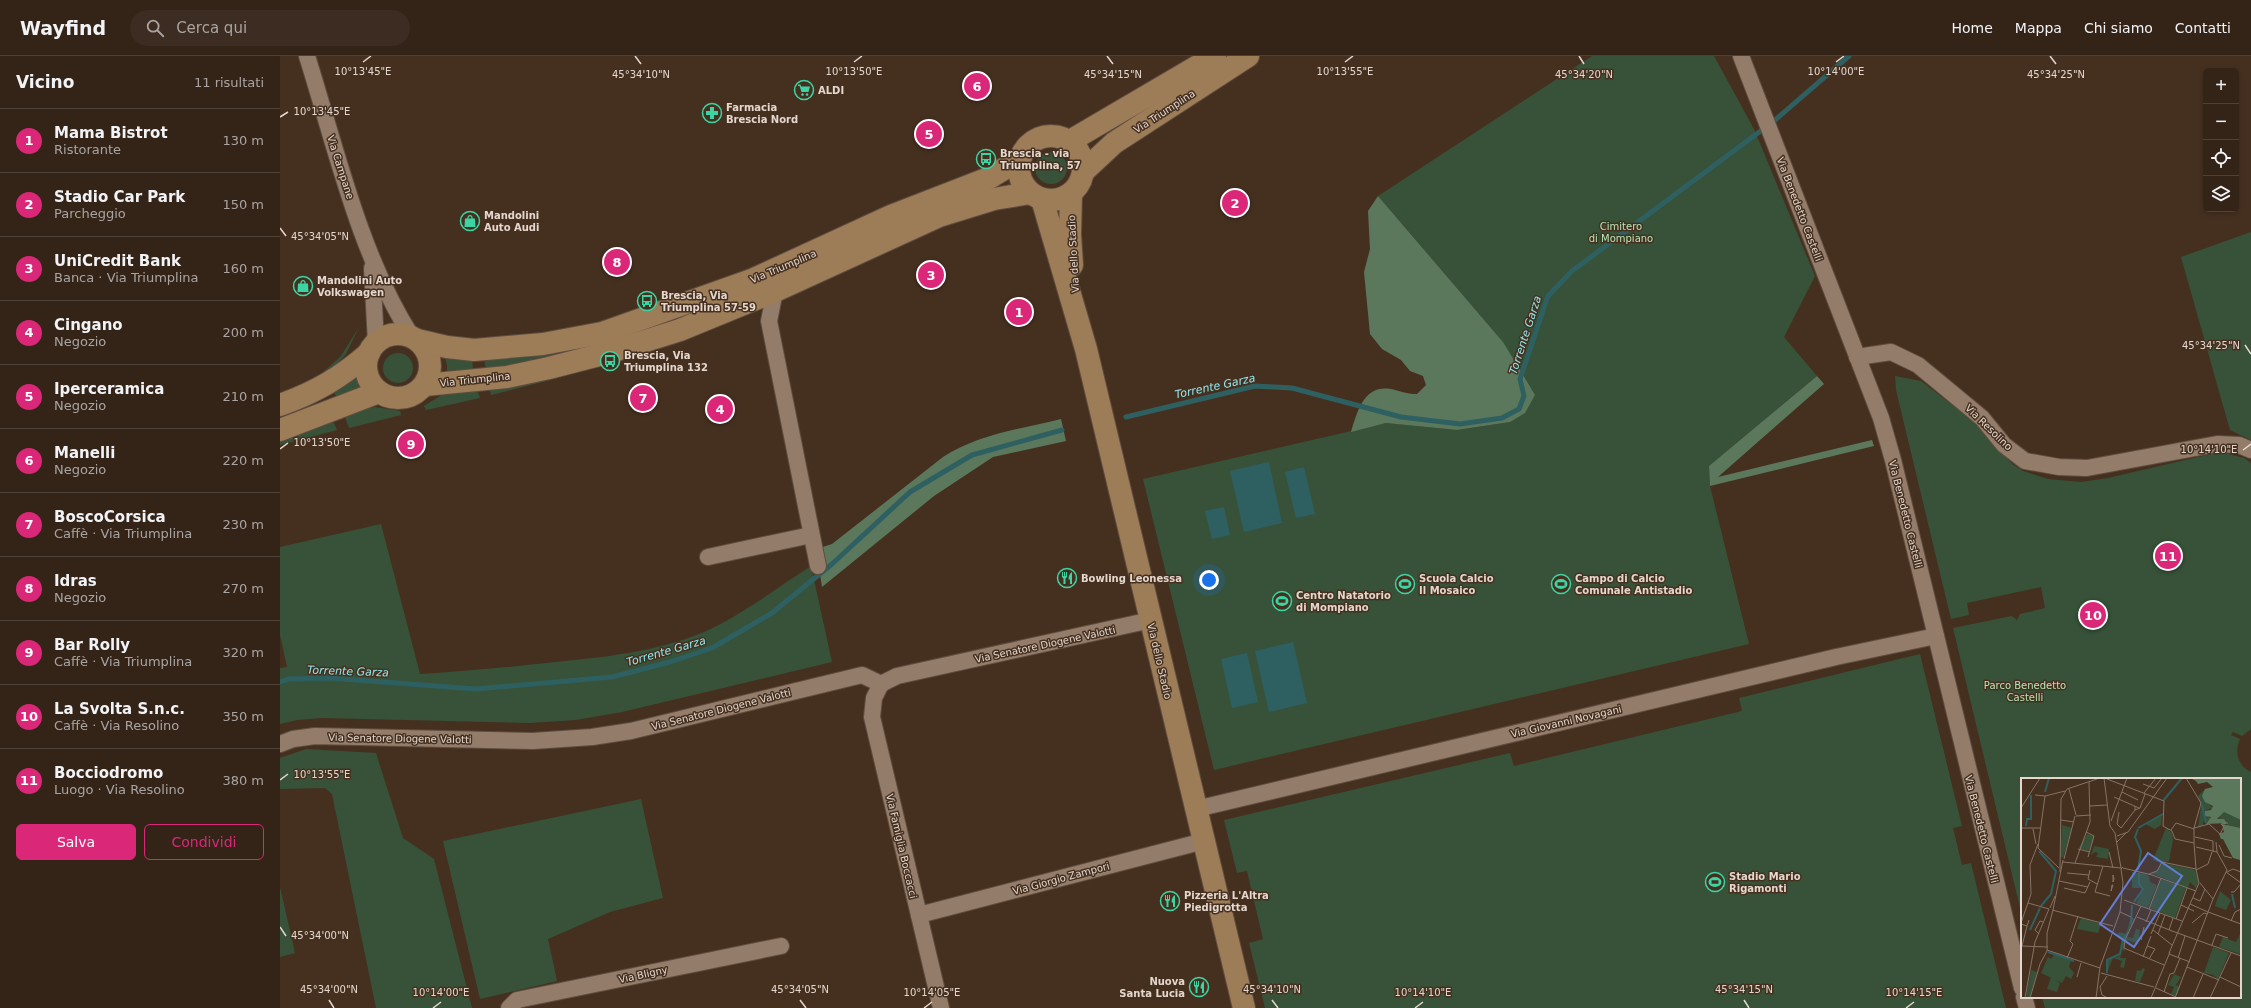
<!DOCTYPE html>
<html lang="it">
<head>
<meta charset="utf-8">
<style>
	:root { --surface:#342418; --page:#3c2c21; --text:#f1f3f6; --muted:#a9a4a2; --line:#4e4137; --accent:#db2777 }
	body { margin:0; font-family:"DejaVu Sans",sans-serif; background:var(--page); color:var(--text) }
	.controls { position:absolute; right:12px; top:12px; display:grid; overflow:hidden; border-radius:6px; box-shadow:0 2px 6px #0003 }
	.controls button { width:36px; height:36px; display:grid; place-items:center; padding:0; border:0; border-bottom:1px solid var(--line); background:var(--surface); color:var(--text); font:20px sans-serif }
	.you { position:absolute; left:929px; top:524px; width:14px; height:14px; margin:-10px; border:3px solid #fff; border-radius:50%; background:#1a73e8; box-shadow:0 0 0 6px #1a73e833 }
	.badge { display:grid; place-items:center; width:26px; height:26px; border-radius:50%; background:var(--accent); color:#fff; font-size:13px; font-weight:700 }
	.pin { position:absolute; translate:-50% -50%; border:2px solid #fff; box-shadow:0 1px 4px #0006 }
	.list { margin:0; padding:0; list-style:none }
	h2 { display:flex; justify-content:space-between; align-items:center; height:52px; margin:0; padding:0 16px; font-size:17px }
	h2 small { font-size:13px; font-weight:400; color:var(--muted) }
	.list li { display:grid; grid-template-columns:26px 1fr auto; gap:12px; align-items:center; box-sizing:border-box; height:64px; padding:0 16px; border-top:1px solid var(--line) }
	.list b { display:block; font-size:15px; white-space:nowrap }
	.list p { margin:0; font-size:13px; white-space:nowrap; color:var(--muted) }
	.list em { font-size:13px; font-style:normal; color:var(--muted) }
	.actions { display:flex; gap:8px; padding:12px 16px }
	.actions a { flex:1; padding:9px 0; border:1px solid var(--accent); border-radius:6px; text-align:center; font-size:14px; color:var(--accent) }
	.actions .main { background:var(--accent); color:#fff }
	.icon { flex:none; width:22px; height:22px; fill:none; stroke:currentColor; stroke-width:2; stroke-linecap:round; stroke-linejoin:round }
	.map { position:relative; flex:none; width:1971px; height:952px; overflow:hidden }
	header { display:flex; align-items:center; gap:24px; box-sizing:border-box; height:56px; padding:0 20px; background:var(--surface); border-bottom:1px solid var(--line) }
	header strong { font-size:19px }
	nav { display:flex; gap:22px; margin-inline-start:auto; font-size:14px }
	.search { width:280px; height:36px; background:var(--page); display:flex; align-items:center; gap:10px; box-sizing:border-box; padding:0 14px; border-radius:22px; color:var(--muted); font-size:15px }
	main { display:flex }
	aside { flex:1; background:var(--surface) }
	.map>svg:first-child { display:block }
</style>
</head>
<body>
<header>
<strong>Wayfind</strong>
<div class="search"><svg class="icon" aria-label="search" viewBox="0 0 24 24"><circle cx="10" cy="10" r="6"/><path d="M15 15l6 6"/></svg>Cerca qui</div>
<nav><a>Home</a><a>Mappa</a><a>Chi siamo</a><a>Contatti</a></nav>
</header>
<main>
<aside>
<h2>Vicino<small>11 risultati</small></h2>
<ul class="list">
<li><span class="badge">1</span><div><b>Mama Bistrot</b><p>Ristorante</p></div><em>130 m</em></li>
<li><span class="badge">2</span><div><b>Stadio Car Park</b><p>Parcheggio</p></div><em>150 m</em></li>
<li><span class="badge">3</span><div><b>UniCredit Bank</b><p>Banca · Via Triumplina</p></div><em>160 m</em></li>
<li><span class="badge">4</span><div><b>Cingano</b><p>Negozio</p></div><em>200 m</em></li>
<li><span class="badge">5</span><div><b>Iperceramica</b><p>Negozio</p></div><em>210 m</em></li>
<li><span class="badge">6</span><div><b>Manelli</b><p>Negozio</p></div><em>220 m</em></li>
<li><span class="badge">7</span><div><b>BoscoCorsica</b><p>Caffè · Via Triumplina</p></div><em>230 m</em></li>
<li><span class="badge">8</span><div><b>Idras</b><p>Negozio</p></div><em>270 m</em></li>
<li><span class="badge">9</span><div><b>Bar Rolly</b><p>Caffè · Via Triumplina</p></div><em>320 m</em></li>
<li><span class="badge">10</span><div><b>La Svolta S.n.c.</b><p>Caffè · Via Resolino</p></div><em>350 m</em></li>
<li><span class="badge">11</span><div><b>Bocciodromo</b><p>Luogo · Via Resolino</p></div><em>380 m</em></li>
</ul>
<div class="actions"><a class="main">Salva</a><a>Condividi</a></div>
</aside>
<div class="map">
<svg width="1971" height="952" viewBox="0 0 1971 952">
	<rect width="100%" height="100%" fill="#453020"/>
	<g fill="#375239">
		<path d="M1312 0H1434L1474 73 1535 220 1504 281 1537 320 1429 410 1430 430 1469 588 934 714 863 423 1106 367 1177 374 1230 366 1223 286 1098 140Z"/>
		<circle cx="771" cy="112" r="16"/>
		<path d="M1971 176V384L1950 374 1901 201Z"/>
		<path d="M79 271 66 298 44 322 41 318 61 300Z"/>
		<path d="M313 287 314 291 266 305 206 314 204 302C242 302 276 296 313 287Z"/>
		<circle cx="118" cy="312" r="15"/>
		<path d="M164 299 192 302 193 314 167 317V309Z"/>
		<path d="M276 318 278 322 211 339 209 330Z"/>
		<path d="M80 320 84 332 56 340 54 336Z"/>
		<path d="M1615 320 1641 325 1696 367 1732 408 1743 415 1768 423 1801 426 1828 422 1940 396 1964 402 1971 407V673L1962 680 1953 676 1951 679 1960 683C1954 696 1958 710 1971 716V952H1765L1762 941H1960V723H1742V860L1673 572 1732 560 1737 564 1740 558 1765 552 1761 531 1687 547 1689 559 1671 563 1616 334Z"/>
		<path d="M196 330 200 342 146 354 144 350 168 335Z"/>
		<path d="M95 351 120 355 121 359 69 372 64 358Z"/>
		<path d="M52 363 57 374 0 389V384Z"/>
		<path d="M101 468 140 618C186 615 231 611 276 606 325 601 373 596 419 578 458 562 495 533 531 510L552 606 342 656 296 664 250 667 42 662 17 664 0 668V612L7 611 0 579V491Z"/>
		<path d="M1640 598 1682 770 1673 772 1682 809 1691 807 1726 952H985L969 887 983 883 967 815 957 817 944 764 1230 697 1234 710 1462 655 1459 642Z"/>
		<path d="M26 693 96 697 123 782 154 803 192 952H96L52 738 45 732 0 733V702Z"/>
		<path d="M361 743 383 842 330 856 268 883 277 925 200 943 163 785Z"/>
		<path d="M0 831 15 897 0 901Z"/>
	</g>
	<g fill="#5b785d">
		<path d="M1098 140 1223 286 1255 339 1245 357 1230 366 1177 374 1106 367 1071 376C1078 353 1085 326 1115 334 1123 336 1128 338 1137 338L1146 329 1143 320 1130 315 1121 304 1102 293 1090 278 1084 216 1090 193 1088 155Z"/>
		<path d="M1537 320 1544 328 1438 421 1592 384 1594 390 1430 430 1429 410Z"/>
		<path d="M781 363 786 385 713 401 654 440 542 531 536 493 552 488 663 401C698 378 741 373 781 363Z"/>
	</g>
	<g fill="#2e6062">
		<path d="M989 406 1002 467 964 476 950 415Z"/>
		<path d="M1024 411 1035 458 1016 462 1005 416Z"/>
		<path d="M944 451 950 479 932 483 925 455Z"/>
		<path d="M1013 586 1027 647 989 656 975 595Z"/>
		<path d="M967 597 978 646 952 652 941 603Z"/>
	</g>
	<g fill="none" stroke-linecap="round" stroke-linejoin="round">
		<g stroke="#2e6062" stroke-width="5">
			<path d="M846 361 975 330 1012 332 1121 361 1180 368 1222 362 1239 353 1244 340 1240 323 1268 240 1292 215 1494 65 1569 0"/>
			<path d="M0 626 9 623 50 622 196 633 332 621 390 606 432 592 492 557 552 508 630 436 692 399 782 374"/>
		</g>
		<g stroke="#5f4d3f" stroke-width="18">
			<g id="street">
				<path d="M27 0C56 92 80 200 132 281"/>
				<path d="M1461 0 1601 362 1613 404 1742 932"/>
				<path d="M92 212 96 287"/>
				<path d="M495 235 489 265 538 510"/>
				<path d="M1577 301 1611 296 1638 309 1702 362 1724 389 1745 405 1779 411 1807 412 1937 388 1959 389 1971 394"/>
				<path d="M428 501 531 479"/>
				<path d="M601 628 594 642 592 661 661 952"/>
				<path d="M0 688 13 683 35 680 253 685 312 681 351 675 582 619 601 628 617 620 871 564"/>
				<path d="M916 753 1556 601 1656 580"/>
				<path d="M639 859 924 785"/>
				<path d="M1744 941 1747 952"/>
				<path d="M229 952 237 944 501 890"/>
			</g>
		</g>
		<g stroke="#5f4d3f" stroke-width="24">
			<g id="secondary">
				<circle cx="771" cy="112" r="32"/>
				<path d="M790 85 935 0"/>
				<path d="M804 115 834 87 968 0"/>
				<path d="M791 138 790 178 792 209"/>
				<path d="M762 143 806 293 964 952"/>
				<circle cx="118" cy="310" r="32"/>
				<path d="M137 284 167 291 194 294 263 288 322 277 474 223 611 160 709 122 740 103"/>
				<path d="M145 329 227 321 269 312 327 297 400 274 495 235 659 160 714 143 750 137"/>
				<path d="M0 349C36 336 60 322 89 297"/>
				<path d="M0 374 99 336"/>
			</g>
		</g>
		<use href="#street" stroke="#947c6a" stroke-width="16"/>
		<use href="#secondary" stroke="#9d7c58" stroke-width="22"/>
	</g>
	<path fill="none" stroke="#e5d7cd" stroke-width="1.5" d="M355 0 361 8M827 0 833 8M1299 0 1304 8M1770 0 1776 8M83 6 91 0M574 6 582 0M1065 6 1073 0M1556 6 1564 0M0 61 8 56M0 172 6 180M1965 289 1971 298M0 393 8 387M1963 394 1971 388M0 724 8 718M0 871 6 880M49 944 54 952M520 944 526 952M992 944 998 952M1464 944 1469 952M153 952 161 946M644 952 652 946M1135 952 1143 946M1626 952 1634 946"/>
	<defs>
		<g id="supermarket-ring" transform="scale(1)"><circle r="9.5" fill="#453020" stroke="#3dd4a3" stroke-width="1.5"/><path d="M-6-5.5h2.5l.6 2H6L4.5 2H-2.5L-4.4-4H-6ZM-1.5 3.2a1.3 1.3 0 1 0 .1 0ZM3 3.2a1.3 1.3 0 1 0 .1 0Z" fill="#3dd4a3"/></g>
		<g id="pharmacy-ring" transform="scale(1)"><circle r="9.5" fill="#453020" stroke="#3dd4a3" stroke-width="1.5"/><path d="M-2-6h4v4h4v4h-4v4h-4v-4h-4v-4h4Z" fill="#3dd4a3"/></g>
		<g id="bus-ring" transform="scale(1)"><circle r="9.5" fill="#453020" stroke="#3dd4a3" stroke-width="1.5"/><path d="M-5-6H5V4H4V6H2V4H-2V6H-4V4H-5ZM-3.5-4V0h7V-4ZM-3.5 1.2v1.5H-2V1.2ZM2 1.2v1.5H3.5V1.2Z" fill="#3dd4a3"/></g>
		<g id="shop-ring" transform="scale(1)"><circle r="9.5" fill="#453020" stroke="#3dd4a3" stroke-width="1.5"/><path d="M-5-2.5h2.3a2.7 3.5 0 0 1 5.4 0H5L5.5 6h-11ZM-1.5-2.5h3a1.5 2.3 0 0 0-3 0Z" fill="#3dd4a3"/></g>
		<g id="restaurant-ring" transform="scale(1)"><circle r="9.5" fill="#453020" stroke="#3dd4a3" stroke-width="1.5"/><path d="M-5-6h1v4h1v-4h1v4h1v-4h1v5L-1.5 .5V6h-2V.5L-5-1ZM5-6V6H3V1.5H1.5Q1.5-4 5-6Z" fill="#3dd4a3"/></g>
		<g id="stadium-ring" transform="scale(1)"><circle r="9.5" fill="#453020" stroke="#3dd4a3" stroke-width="1.5"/><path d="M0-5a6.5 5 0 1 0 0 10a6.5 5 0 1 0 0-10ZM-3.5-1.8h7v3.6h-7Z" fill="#3dd4a3"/></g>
	</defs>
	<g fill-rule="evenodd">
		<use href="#supermarket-ring" x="524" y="34"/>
		<use href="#pharmacy-ring" x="432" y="57"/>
		<use href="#bus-ring" x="706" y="103"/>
		<use href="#shop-ring" x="190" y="165"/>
		<use href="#shop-ring" x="23" y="230"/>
		<use href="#bus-ring" x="367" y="245"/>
		<use href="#bus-ring" x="330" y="305"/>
		<use href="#restaurant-ring" x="787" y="522"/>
		<use href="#stadium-ring" x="1125" y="528"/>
		<use href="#stadium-ring" x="1281" y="528"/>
		<use href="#stadium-ring" x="1002" y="545"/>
		<use href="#stadium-ring" x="1435" y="826"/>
		<use href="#restaurant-ring" x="890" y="845"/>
		<use href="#restaurant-ring" x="919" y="931"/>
	</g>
	<g text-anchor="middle" stroke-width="3" stroke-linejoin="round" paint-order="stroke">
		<g font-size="10" font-weight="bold" fill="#e5d7cd" stroke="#453020" text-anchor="start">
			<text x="538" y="38">ALDI</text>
			<text x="446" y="55">Farmacia<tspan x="446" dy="12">Brescia Nord</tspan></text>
			<text x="720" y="101">Brescia - via<tspan x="720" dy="12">Triumplina, 57</tspan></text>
			<text x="204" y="163">Mandolini<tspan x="204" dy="12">Auto Audi</tspan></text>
			<text x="37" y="228">Mandolini Auto<tspan x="37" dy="12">Volkswagen</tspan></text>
			<text x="381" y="243">Brescia, Via<tspan x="381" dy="12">Triumplina 57-59</tspan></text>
			<text x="344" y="303">Brescia, Via<tspan x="344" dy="12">Triumplina 132</tspan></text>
			<text x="801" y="526">Bowling Leonessa</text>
			<text x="1139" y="526">Scuola Calcio<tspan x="1139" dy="12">Il Mosaico</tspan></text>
			<text x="1295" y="526">Campo di Calcio<tspan x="1295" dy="12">Comunale Antistadio</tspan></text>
			<text x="1016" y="543">Centro Natatorio<tspan x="1016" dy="12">di Mompiano</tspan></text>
			<text x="1449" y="824">Stadio Mario<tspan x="1449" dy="12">Rigamonti</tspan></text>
			<text x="904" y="843">Pizzeria L'Altra<tspan x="904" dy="12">Piedigrotta</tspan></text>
			<text x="905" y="929" text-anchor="end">Nuova<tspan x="905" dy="12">Santa Lucia</tspan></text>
		</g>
		<g font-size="10" fill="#e5d7cd" stroke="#453020">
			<text transform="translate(884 55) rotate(-33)" y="4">Via Triumplina</text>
			<text transform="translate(61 111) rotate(72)" y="4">Via Campane</text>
			<text transform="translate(1520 153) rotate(69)" y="4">Via Benedetto Castelli</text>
			<text transform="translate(793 198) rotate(-93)" y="4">Via dello Stadio</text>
			<text transform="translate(503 210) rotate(-23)" y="4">Via Triumplina</text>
			<text transform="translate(195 323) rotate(-6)" y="4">Via Triumplina</text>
			<text transform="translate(1709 371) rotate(44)" y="4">Via Resolino</text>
			<text transform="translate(1626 458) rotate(76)" y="4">Via Benedetto Castelli</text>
			<text transform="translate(765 588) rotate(-12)" y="4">Via Senatore Diogene Valotti</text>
			<text transform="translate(880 605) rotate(77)" y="4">Via dello Stadio</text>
			<text transform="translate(441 653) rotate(-14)" y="4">Via Senatore Diogene Valotti</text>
			<text transform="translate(1286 665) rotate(-13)" y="4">Via Giovanni Novagani</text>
			<text transform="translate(120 682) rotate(1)" y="4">Via Senatore Diogene Valotti</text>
			<text transform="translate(1702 773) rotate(76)" y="4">Via Benedetto Castelli</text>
			<text transform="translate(622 790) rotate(77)" y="4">Via Famiglia Boccacci</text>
			<text transform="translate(781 822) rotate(-15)" y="4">Via Giorgio Zampori</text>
			<text transform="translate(363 918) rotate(-12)" y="4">Via Bligny</text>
		</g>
		<g font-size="10" fill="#b3e6b6" stroke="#453020">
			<text x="1341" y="174">Cimitero<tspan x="1341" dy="12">di Mompiano</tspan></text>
			<text x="1745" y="633">Parco Benedetto<tspan x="1745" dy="12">Castelli</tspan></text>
		</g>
		<g font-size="11" font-style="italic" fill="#92e8ed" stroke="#453020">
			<text transform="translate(1245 279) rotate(-72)" y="4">Torrente Garza</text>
			<text transform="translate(935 330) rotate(-12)" y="4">Torrente Garza</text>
			<text transform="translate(386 595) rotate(-16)" y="4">Torrente Garza</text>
			<text transform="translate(68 615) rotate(2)" y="4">Torrente Garza</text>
		</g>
	</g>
	<g transform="translate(1741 722)">
		<rect width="220" height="220" fill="#453020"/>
		<path d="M184 11 186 24 192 30 185 32 184 37 190 40 185 45 182 43V47L177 50 180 28 177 18ZM202 34H207L220 42V50L206 47 205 42H197ZM141 37 140 47 134 51 124 46ZM41 47 51 50 42 80 39 79ZM145 50 151 55 152 62 148 83 140 85 132 82ZM66 56 73 58 68 73 58 70ZM73 68 88 71 87 81 75 79 77 75 74 74 70 77ZM141 85 174 92 178 103 175 110 169 104 167 110 130 95 136 93ZM111 94 124 96 128 98 129 104 136 107 127 130 115 125 122 110H111ZM140 101 165 110 154 140 129 130ZM199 113 210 122 205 132 194 128ZM110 139 114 141 103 162 104 173 100 171 101 160 96 158 98 154 105 156ZM60 140 80 146 77 155 56 151ZM115 151 119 152 117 166 107 162 104 164 106 159 112 160ZM220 154 219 176 198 169 202 159 215 164ZM192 169 208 175 197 201 192 197 183 195ZM102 172 99 180H105L103 190 99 189 101 183 92 180 87 192V182L99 178ZM33 177 50 183 48 189 53 195 50 201 45 198 41 205 20 195 27 179 30 181ZM122 190 124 191 119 204 114 203 116 192 119 193ZM10 192 16 194 9 220H5ZM153 196 160 199 155 207 159 209 155 218 150 216 153 209 147 207ZM30 199 39 205 36 214 26 211Z" fill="#375239"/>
		<path d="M169 0H220V42L203 34 196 41H203L206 45 185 46 190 39 184 38V33L190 32 192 28 184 24 181 18 184 11 192 9 186 4 177 6 175 3ZM201 46 220 50 219 82 212 80 202 61H200L198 56 203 54Z" fill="#5b785d"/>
		<path fill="none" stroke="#2e6062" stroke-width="2" d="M24 14 28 0M142 23 161 0M181 27 185 45M5 48 6 41H10V17M117 50 142 36M117 51 114 59 120 73 117 92M18 73 35 93 30 116 20 128M211 116 214 130M113 124 122 111 118 106V95M110 146 111 127M9 152 19 130M27 174 53 183M86 195V182L99 176 102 161 107 154"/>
		<path fill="none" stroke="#857365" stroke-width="1" d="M83 0 89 48 94 55 100 90M165 0 180 25 173 50V65M86 1 143 23 142 48 151 53 154 61 173 65M122 6 133 10 141 0M46 11 76 1M48 11 55 37M101 14 117 22M123 15 135 0M14 17 24 18 44 13M24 18 17 70 38 90M93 19 118 30M69 28 86 27M0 30 19 0M114 32 119 30 124 16M98 34 96 46 100 50 114 32V28M55 38 70 37M40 42 53 44M90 43 106 0M0 50H19M173 50 188 46 199 56 203 49 200 46 207 45M12 51 15 66M150 52 155 45 173 51M65 54 73 58 67 79M96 58 107 54 146 0M174 59 192 63V74M96 64 105 55M198 67 203 78 211 80M175 69 196 74M57 71 69 74M88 74 92 90M43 81 54 38M42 84 100 90M54 85 69 44 68 4M82 88 74 114 89 118M102 90 131 97 175 113M69 92 67 101 76 106M175 92 187 86 191 74M39 94 40 21 46 11M205 94 220 105M206 94 212 91 220 94M46 95 68 97M128 96 136 93 141 84 175 91M92 97 93 101 92 104ZM38 103 67 109M179 105 192 121M91 107H92L90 113ZM43 110 64 115 69 104M210 114H213L220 106M172 120 179 123 184 111M103 122 161 143M7 125 28 131M169 126 187 134M160 127 173 133M120 128 104 162 103 170 143 187M29 130 34 118M128 131 140 100M31 132 92 148M32 132 42 82M99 134 110 139M187 134 220 146M116 139 151 153M155 141 166 110M210 143 214 134 220 131M125 144 130 132M0 145 10 116 9 87 17 66M171 145 183 135 186 136M0 146 6 148 8 142M132 152 151 167M148 152 152 140M151 153 220 178M18 156 14 152 19 143 22 144M130 156 139 135M137 156 144 137M120 162 123 149M191 167 195 156 207 160M0 168 27 169M126 168 134 171 128 181M0 172 6 148M26 172 79 190M148 175 178 105 175 91 173 65M148 176 169 184M122 179 130 158M46 180 52 166 49 163 57 138M157 180 164 158M166 189 198 202M80 195 133 209M56 199 60 185M199 199 220 209M135 210 155 219M143 214 149 196 153 195 159 180M85 219 81 217 79 209 86 198M4 220 14 164 28 131M9 220 19 186 26 173V155L32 132M75 220 79 189 99 134 102 105 100 91 102 89M130 220 149 174M154 220 192 121 206 92 196 74 195 64M172 220 182 196M189 220 210 175"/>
		<path fill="#637ed4" fill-opacity="0.15" stroke="#637ed4" stroke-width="2" d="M127 75 161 98 113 169 79 146Z"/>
		<rect width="220" height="220" fill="none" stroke="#e5d7cd" stroke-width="2"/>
	</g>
	<g font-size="10" text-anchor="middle" fill="#e5d7cd" stroke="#453020" stroke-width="3" stroke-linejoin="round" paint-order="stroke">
		<text x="83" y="19">10°13'45"E</text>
		<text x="574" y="19">10°13'50"E</text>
		<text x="1065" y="19">10°13'55"E</text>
		<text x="1556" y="19">10°14'00"E</text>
		<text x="361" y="22">45°34'10"N</text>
		<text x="833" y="22">45°34'15"N</text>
		<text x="1304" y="22">45°34'20"N</text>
		<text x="1776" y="22">45°34'25"N</text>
		<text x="42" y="59">10°13'45"E</text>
		<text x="40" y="184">45°34'05"N</text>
		<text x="1931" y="293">45°34'25"N</text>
		<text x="42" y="390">10°13'50"E</text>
		<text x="1929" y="397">10°14'10"E</text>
		<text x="42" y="722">10°13'55"E</text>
		<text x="40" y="883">45°34'00"N</text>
		<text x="49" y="937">45°34'00"N</text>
		<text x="520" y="937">45°34'05"N</text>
		<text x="992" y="937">45°34'10"N</text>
		<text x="1464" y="937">45°34'15"N</text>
		<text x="161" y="940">10°14'00"E</text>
		<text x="652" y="940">10°14'05"E</text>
		<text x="1143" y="940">10°14'10"E</text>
		<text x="1634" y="940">10°14'15"E</text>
	</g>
</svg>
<div class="controls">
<button>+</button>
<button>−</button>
<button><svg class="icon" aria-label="locate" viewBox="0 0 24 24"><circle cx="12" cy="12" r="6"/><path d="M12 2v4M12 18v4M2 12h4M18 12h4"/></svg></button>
<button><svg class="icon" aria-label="layers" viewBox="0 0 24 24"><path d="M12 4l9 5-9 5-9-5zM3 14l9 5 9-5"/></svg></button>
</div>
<div class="you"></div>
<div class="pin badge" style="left:739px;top:256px">1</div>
<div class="pin badge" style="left:955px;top:147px">2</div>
<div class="pin badge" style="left:651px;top:219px">3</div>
<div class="pin badge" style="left:440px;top:353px">4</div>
<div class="pin badge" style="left:649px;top:78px">5</div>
<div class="pin badge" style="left:697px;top:30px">6</div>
<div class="pin badge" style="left:363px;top:342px">7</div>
<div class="pin badge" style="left:337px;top:206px">8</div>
<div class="pin badge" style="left:131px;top:388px">9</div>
<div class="pin badge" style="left:1813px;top:559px">10</div>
<div class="pin badge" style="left:1888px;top:500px">11</div>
</div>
</main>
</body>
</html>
